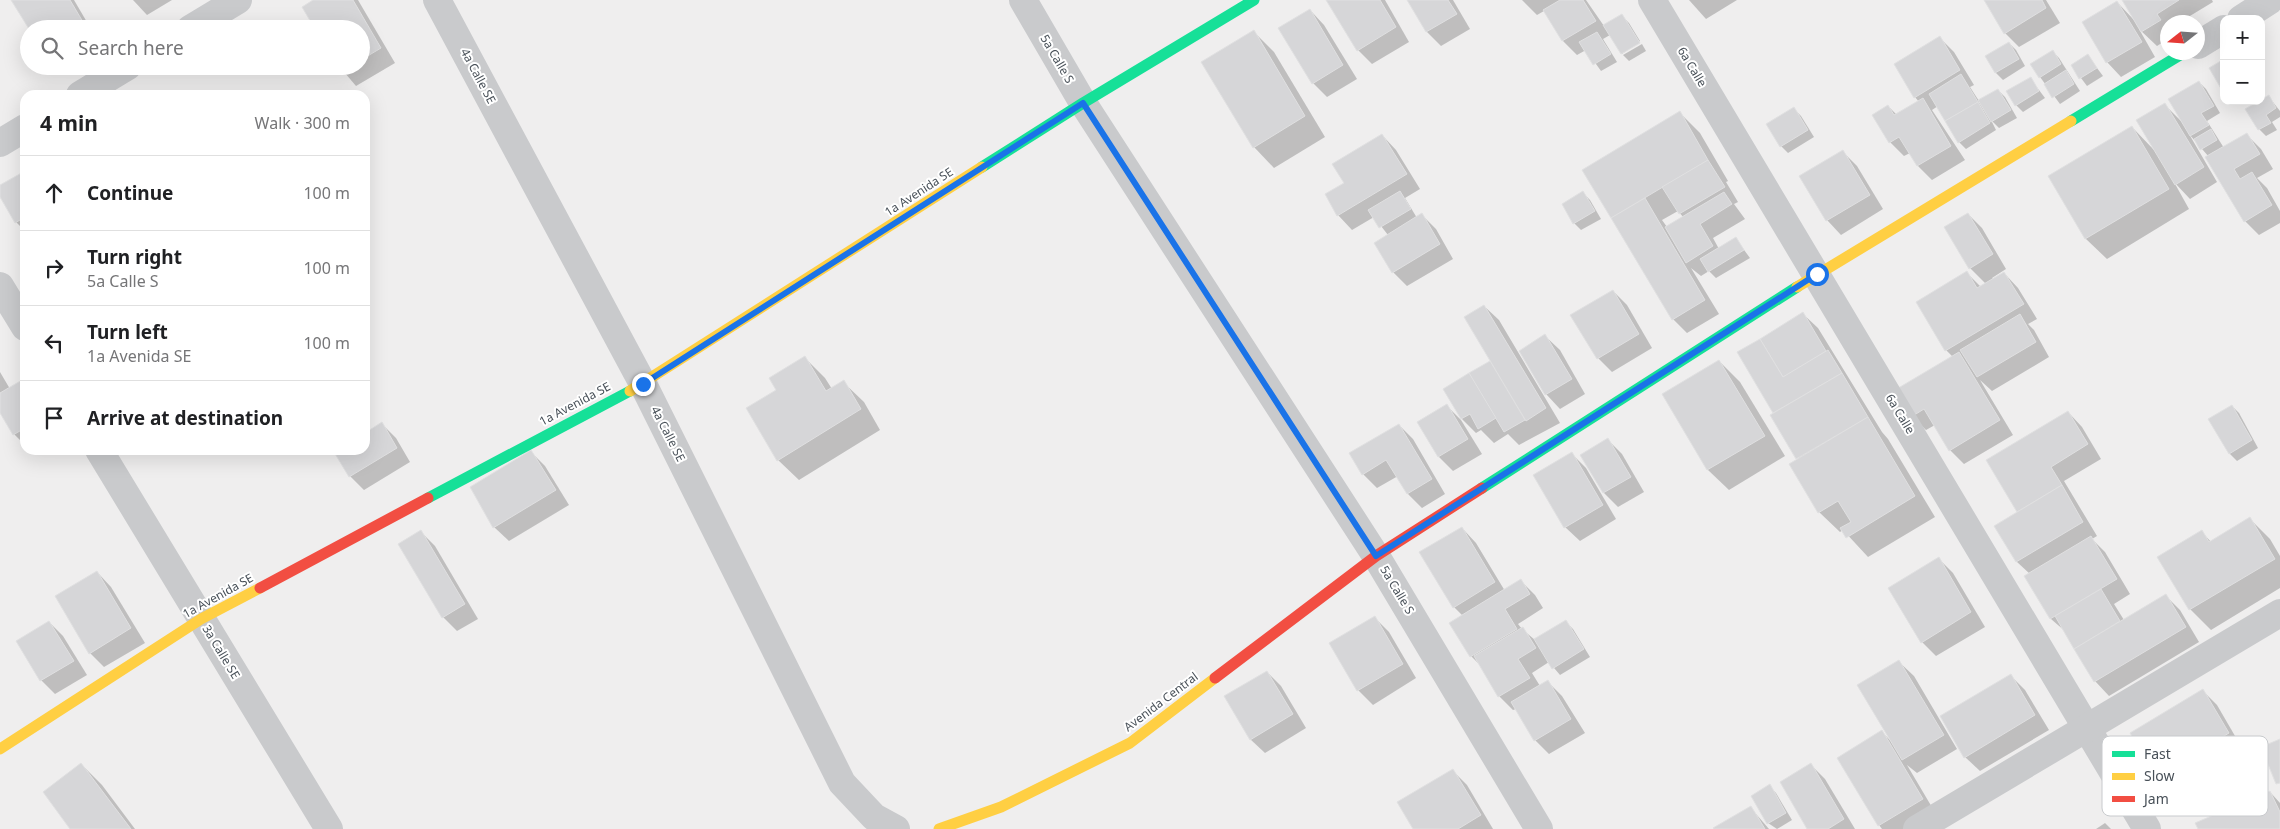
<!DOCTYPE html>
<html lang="en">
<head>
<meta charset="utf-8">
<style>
	:root { --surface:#fff; --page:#f2f2f2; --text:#202124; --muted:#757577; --line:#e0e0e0 }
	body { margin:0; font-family:"Noto Sans",sans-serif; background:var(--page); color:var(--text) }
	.controls { position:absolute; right:15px; top:15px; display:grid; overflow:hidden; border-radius:10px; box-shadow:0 5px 20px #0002 }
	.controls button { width:45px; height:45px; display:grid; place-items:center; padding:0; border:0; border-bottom:1px solid var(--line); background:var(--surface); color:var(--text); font:25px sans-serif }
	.compass { position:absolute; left:2160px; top:15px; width:45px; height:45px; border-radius:50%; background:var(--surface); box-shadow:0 5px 20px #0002; rotate:253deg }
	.stop { position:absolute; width:15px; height:15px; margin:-11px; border:4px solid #1a73e8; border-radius:50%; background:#fff }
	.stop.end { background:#1a73e8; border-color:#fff; box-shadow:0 1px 5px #0008 }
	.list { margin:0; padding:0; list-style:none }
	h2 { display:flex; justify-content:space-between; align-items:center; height:65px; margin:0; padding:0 20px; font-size:21px }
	h2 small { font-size:16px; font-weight:400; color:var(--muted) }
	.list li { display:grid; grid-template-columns:32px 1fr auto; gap:15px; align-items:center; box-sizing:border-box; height:75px; padding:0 20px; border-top:1px solid var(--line) }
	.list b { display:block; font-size:19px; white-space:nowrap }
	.list p { margin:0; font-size:16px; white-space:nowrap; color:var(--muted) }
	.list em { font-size:16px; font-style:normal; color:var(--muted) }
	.icon { flex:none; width:28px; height:28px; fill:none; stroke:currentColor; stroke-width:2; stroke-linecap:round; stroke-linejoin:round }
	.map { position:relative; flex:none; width:2280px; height:829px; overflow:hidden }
	.search { position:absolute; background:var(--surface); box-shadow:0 5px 20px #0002; left:20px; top:20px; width:350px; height:55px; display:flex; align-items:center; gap:12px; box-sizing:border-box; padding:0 18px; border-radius:28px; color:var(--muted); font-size:19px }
	.panel { position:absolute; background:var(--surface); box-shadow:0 5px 20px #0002; left:20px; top:90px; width:350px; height:365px; border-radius:15px }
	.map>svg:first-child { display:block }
</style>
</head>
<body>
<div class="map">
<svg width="2280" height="829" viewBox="0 0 2280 829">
	<rect width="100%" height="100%" fill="#efeeee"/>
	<g fill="#0003" fill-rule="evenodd">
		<path d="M12 0H74L91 29H30Z"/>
		<path d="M133 0H172L147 15Z"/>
		<path d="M316 0H358L395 63 356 86 339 66H361V29Z"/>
		<path d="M1328 0H1385L1409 42 1372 64 1358 50Z"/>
		<path d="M1408 0H1453L1470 29 1441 46 1427 32Z"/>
		<path d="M1522 0H1586L1604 26 1622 16 1629 23 1640 41 1622 54 1610 35 1603 39 1617 62 1601 71 1586 50 1577 55 1563 41 1544 11 1537 15Z"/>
		<path d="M1689 0H1737L1706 19Z"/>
		<path d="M1985 0H2046L2060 23 2019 47 2005 33Z"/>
		<path d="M2124 0H2212L2213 2 2180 22H2168V39L2157 46 2139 29 2155 57 2121 77 2107 62 2084 22 2117 2 2134 20Z"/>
		<path d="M1310 10 1324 25 1357 79 1327 97 1313 83Z"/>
		<path d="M1254 32 1274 52 1325 137 1274 168 1254 147Z"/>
		<path d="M1940 38 1954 52 1974 85 1970 87 1979 101 1998 90 2005 97 2017 118 1999 128 1991 120 1996 130 1966 149 1959 142 1938 106 1932 110 1965 160 1932 180 1918 166 1910 153 1904 156 1890 142 1888 106 1897 115 1919 102 1915 97Z"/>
		<path d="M2009 43 2016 50 2025 66 2003 80 1996 73 1987 57Z"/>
		<path d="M1642 44 1646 51 1629 61 1623 55Z"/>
		<path d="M2052 51 2059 58 2080 91 2060 104 2040 77Z"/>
		<path d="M2088 56 2103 76 2087 86 2072 66Z"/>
		<path d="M2030 78 2045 98 2023 112 2016 105Z"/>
		<path d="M2199 82 2206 89 2220 113 2207 121 2224 148 2246 134 2261 149 2273 169 2257 178 2267 188 2280 211V223L2259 235 2245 221 2209 157 2189 134 2217 182 2190 199 2174 182 2189 209 2107 259 2086 239 2049 176 2132 127 2154 150 2164 104 2182 122Z"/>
		<path d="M2269 97 2280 111V117L2272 122 2277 130 2266 136 2259 129Z"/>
		<path d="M1794 109 1801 116 1814 137 1788 153 1781 146Z"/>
		<path d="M1680 113 1700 133 1728 181 1726 182 1738 202 1734 204 1745 219 1713 238 1719 249 1736 239 1750 258 1716 278 1709 271 1701 276 1691 268 1719 314 1687 333 1673 319 1584 170ZM1678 211 1684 218 1667 227 1662 220Z"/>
		<path d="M1382 135 1396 150 1420 189 1405 198 1417 218 1422 215 1436 229 1453 259 1407 286 1393 272 1388 235 1374 217 1352 230 1338 215 1326 195 1346 184Z"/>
		<path d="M1842 151 1857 166 1883 209 1841 235 1827 220Z"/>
		<path d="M25 172V231L16 222 0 194V187Z"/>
		<path d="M1583 193 1590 200 1601 219 1581 230 1574 223Z"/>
		<path d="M1968 214 1982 228 2006 269 1992 278 1994 280 2004 273 2018 288 2037 319 2028 324 2034 330 2049 357 1992 391 1980 380 2013 435 1964 464 1950 450 1935 425 1926 430 1912 416 1953 357 1946 350 1917 302 1967 273 1981 287 1986 284 1970 268Z"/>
		<path d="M1613 291 1627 305 1652 348 1612 372 1598 358Z"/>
		<path d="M1484 306 1499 320 1560 423 1519 445 1508 434 1494 443 1481 430 1476 433 1462 419 1444 389 1491 361Z"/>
		<path d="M1803 314 1818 328 1882 432 1888 439 1935 517 1868 557 1843 530 1840 532 1819 512 1799 460 1772 416 1775 414 1739 353Z"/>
		<path d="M1545 336 1560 350 1585 394 1560 409 1546 394Z"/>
		<path d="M804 357 825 378 832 389 843 382 864 402 880 430 799 480 778 460V391Z"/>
		<path d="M1719 361 1740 382 1785 456 1729 490 1708 470 1664 395Z"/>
		<path d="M0 372 10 389 25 384V439L21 441 14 434 0 411Z"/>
		<path d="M1447 406 1461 420 1482 454 1453 471 1439 457 1419 423Z"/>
		<path d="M2232 406 2239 413 2258 448 2237 461 2230 454 2210 420Z"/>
		<path d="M2068 412 2082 427 2101 459 2064 481 2097 536 2092 539 2105 552 2130 594 2114 604 2124 620 2166 596 2180 610 2199 642 2109 696 2095 681 2066 632 2051 619 2026 576 2030 574 2017 562 1996 526 2019 512 1988 460Z"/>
		<path d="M382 424 396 438 410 462 364 490 350 476 335 452 339 450H365V434Z"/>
		<path d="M1399 425 1413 439 1445 494 1422 508 1408 494 1398 476 1377 488 1363 474Z"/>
		<path d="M1608 440 1622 454 1644 492 1618 507 1604 493 1582 456Z"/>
		<path d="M531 452 545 466 569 505 509 541 494 527Z"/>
		<path d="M1572 454 1586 468 1616 519 1580 541 1565 527Z"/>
		<path d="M2250 519 2270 539 2280 556V588L2211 630 2190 609 2159 557 2202 532 2211 542Z"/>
		<path d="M1462 528 1476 543 1505 591 1521 581 1535 595 1543 608 1518 624 1522 629 1535 640 1566 622 1573 629 1590 657 1560 675 1549 662 1532 673 1540 686 1548 682 1562 696 1585 733 1549 754 1535 740 1516 709 1513 710 1499 696 1482 667 1471 656 1463 616 1454 607Z"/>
		<path d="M421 532 435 546 478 619 457 631 443 617Z"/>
		<path d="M1939 559 1953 573 1985 627 1936 656 1922 642Z"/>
		<path d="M97 572 111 587 145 643 104 667 90 653Z"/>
		<path d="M1375 618 1389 632 1416 678 1373 705 1358 690 1331 644Z"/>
		<path d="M49 622 63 636 87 675 55 694 41 680Z"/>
		<path d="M1899 662 1914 676 1957 749 1917 773 1907 765 1936 814 1911 829H1882L1879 825 1882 732 1891 741Z"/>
		<path d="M1267 672 1281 686 1306 728 1265 753 1250 739Z"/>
		<path d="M2010 675 2025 690 2049 730 1980 771 1965 757Z"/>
		<path d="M2202 690 2217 705 2242 748 2171 790 2157 776Z"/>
		<path d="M81 764 102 785 135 829H72Z"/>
		<path d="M1811 765 1825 779 1855 829H1809Z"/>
		<path d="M1453 771 1467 785 1493 829H1415Z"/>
		<path d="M2252 774 2259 781 2266 794 2270 792 2280 803V829H2199L2218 815 2212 809Z"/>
		<path d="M1769 786 1776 793 1792 820 1777 829 1768 823Z"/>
		<path d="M1750 807 1769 829H1716Z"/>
		<path d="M2105 823 2111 829H2096Z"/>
	</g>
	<g fill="#d6d6d8" stroke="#e0e0e1">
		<path d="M11 0H70L83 22 71 29H29Z"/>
		<path d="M313 0H353L381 48 361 60V29H315L302 7Z"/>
		<path d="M1326 0H1380L1396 27 1357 51Z"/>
		<path d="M1407 0H1448L1457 14 1426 32Z"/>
		<path d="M1560 0H1583L1596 21 1562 41 1543 10Z"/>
		<path d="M1984 0H2042L2046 8 2004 34Z"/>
		<path d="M2122 0H2179L2157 14 2161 20 2141 32Z"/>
		<path d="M2117 1 2142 42 2106 63 2082 22Z"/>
		<path d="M1310 9 1343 65 1312 84 1278 28Z"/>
		<path d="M1622 14 1640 43 1621 54 1603 25Z"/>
		<path d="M1254 30 1305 116 1253 148 1201 62Z"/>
		<path d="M1597 32 1611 54 1593 65 1579 42Z"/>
		<path d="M1940 36 1960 70 1914 98 1894 64Z"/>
		<path d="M2009 42 2019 59 1995 73 1985 56Z"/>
		<path d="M2053 50 2061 64 2039 78 2030 64Z"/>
		<path d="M2088 54 2097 68 2079 79 2071 65Z"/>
		<path d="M2224 59V92H2223L2209 68Z"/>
		<path d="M2066 70 2074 84 2052 98 2044 84Z"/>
		<path d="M1961 74 1978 102 1945 121 1929 94Z"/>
		<path d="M2031 77 2039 91 2015 106 2006 91Z"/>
		<path d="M2199 81 2214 106 2201 113 2209 125 2190 136 2168 99Z"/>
		<path d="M1998 89 2011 110 1991 122 1978 100Z"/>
		<path d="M2269 95 2276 108 2266 115 2271 123 2258 130 2245 109Z"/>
		<path d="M1923 98 1951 146 1917 166 1899 137 1889 143 1872 115 1888 105 1894 115Z"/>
		<path d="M1978 102 1990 123 1958 143 1945 121Z"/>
		<path d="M2165 103 2204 167 2175 185 2136 120Z"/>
		<path d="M1794 107 1808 130 1780 147 1766 124Z"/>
		<path d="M1680 111 1708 160 1611 218 1582 170Z"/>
		<path d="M2132 126 2169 189 2085 239 2048 176Z"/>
		<path d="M2211 129 2217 140 2200 150 2194 139Z"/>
		<path d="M2247 133 2260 154 2234 169 2240 179 2252 172 2272 205 2244 222 2205 157Z"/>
		<path d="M1382 134 1407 174 1337 216 1325 194 1344 183 1332 164Z"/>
		<path d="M1843 150 1870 195 1826 221 1799 176Z"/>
		<path d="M1708 160 1725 187 1679 214 1662 187Z"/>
		<path d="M25 171V217L15 223 0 197V185Z"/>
		<path d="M1400 191 1411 209 1379 228 1368 210Z"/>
		<path d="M1583 191 1595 211 1573 224 1562 204Z"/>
		<path d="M1724 192 1732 204 1700 224 1713 246 1686 263 1665 227Z"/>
		<path d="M1645 198 1705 300 1672 320 1611 218Z"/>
		<path d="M1422 213 1440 244 1392 273 1374 243Z"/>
		<path d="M1968 213 1993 254 1969 269 1944 227Z"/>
		<path d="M1736 237 1744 250 1708 272 1700 259Z"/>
		<path d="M1967 271 1977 288 2004 272 2024 304 1945 351 1916 302Z"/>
		<path d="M1613 290 1639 334 1597 359 1570 315Z"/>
		<path d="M1484 305 1546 408 1526 421 1464 317Z"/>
		<path d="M1803 312 1826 351 1783 377 1760 339Z"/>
		<path d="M2020 314 2036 342 1977 377 1960 350Z"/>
		<path d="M1545 334 1572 379 1545 395 1519 351Z"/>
		<path d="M1760 339 1783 377 1828 350 1842 373 1773 413 1737 352Z"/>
		<path d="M1959 352 2000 420 1949 451 1924 409 1911 417 1895 390Z"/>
		<path d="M805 356 826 391 844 380 861 409 777 461 746 408 776 390 769 378Z"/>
		<path d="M1719 360 1765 436 1707 470 1662 394Z"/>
		<path d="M1490 361 1525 420 1504 432 1469 373Z"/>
		<path d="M1469 373 1496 418 1478 429 1470 414 1461 419 1443 389Z"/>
		<path d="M1842 373 1868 417 1796 459 1770 415Z"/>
		<path d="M22 380 25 384V408L20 411 25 419V428L13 435 0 413V393Z"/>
		<path d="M1447 404 1468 439 1438 457 1417 422Z"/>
		<path d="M2232 405 2252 440 2229 454 2208 419Z"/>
		<path d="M2068 411 2088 444 2051 467 2062 485 2017 512 1986 460Z"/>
		<path d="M1868 417 1915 496 1846 538 1840 528 1851 522 1838 501 1818 513 1789 464Z"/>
		<path d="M382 422 397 448 349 477 334 452 365 450V433Z"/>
		<path d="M1399 424 1432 479 1407 494 1386 460 1362 475 1349 453Z"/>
		<path d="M1608 438 1631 477 1603 493 1580 455Z"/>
		<path d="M531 450 556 490 493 528 470 487Z"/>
		<path d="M1572 452 1603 505 1564 528 1533 475Z"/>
		<path d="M2062 485 2083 522 2016 562 1994 526Z"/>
		<path d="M2250 517 2275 559 2189 610 2157 557 2202 530 2209 542Z"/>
		<path d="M1462 527 1495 582 1453 608 1419 552Z"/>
		<path d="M421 530 465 604 442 618 398 544Z"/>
		<path d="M2091 536 2117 579 2050 619 2024 576Z"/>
		<path d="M1939 557 1971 612 1921 643 1888 588Z"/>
		<path d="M97 571 131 628 89 654 55 596Z"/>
		<path d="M1521 579 1530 594 1505 609 1517 629 1470 657 1449 623Z"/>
		<path d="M2101 589 2120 621 2074 649 2055 616Z"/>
		<path d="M2166 594 2186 627 2094 682 2074 649Z"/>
		<path d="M1375 616 1403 664 1357 691 1329 643Z"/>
		<path d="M1566 620 1584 649 1552 669 1534 639Z"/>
		<path d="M49 621 74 661 40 681 16 641Z"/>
		<path d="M1523 627 1536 648 1518 659 1530 678 1498 697 1474 656Z"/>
		<path d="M1899 660 1944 735 1902 760 1857 685Z"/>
		<path d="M1267 671 1293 714 1250 740 1224 696Z"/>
		<path d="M2011 674 2035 715 1964 758 1940 716Z"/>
		<path d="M1548 680 1571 719 1534 741 1511 702Z"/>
		<path d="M2203 689 2229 733 2156 777 2130 733Z"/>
		<path d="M1882 730 1923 799 1878 826 1837 758Z"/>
		<path d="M2280 739V783L2276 784 2261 747Z"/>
		<path d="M81 763 131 829H70L43 792Z"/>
		<path d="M1811 763 1844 819 1828 829H1807L1780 782Z"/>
		<path d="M1453 769 1481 815 1458 829H1413L1397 802Z"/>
		<path d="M1770 784 1786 813 1767 824 1751 796Z"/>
		<path d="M2270 791 2280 812V829H2198L2195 823Z"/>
		<path d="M1751 806 1765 829H1714L1713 828Z"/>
	</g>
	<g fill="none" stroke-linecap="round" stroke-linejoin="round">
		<g stroke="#c9cacc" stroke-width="28">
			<path d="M437 0 643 384 842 783 874 817 896 829"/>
			<path d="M1023 0 1083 103 1376 556 1539 829"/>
			<path d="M1652 0 2147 829"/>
			<path d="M2241 19 2269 1"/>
			<path d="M190 29 238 0"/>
			<path d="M2198 45 2224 29"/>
			<path d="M80 95 128 66"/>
			<path d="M0 143 25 128"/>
			<path d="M0 286 25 327"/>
			<path d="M99 450 329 829"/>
			<path d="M1917 829 2280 613"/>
		</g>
		<g stroke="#16e098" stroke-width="11">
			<path d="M2071 121 2185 52"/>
			<path d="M982 167 1083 103 1254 0"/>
			<path d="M1482 488 1797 287"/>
			<path d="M428 498 630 391"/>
		</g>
		<g stroke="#ffcf43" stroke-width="11">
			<path d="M1797 287 2071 121"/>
			<path d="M630 391 982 167"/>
			<path d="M0 749 201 619 260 588"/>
			<path d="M939 829 1001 807 1130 743 1215 678"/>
		</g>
		<g stroke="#f24e42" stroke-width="11">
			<path d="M260 588 428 498"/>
			<path d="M1215 678 1376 556 1482 488"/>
		</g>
	</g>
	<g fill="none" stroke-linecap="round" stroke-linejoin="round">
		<path stroke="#1a73e8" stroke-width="6" d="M643 384 1083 103 1376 556 1817 274"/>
	</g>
	<g text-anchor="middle" stroke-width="4" stroke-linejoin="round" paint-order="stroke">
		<g font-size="12" fill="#485058" stroke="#fff">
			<text transform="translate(1057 59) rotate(60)" y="4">5a Calle S</text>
			<text transform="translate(1692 67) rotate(59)" y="4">6a Calle</text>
			<text transform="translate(478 76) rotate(62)" y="4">4a Calle SE</text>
			<text transform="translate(919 192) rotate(-33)" y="4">1a Avenida SE</text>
			<text transform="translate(575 404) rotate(-28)" y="4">1a Avenida SE</text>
			<text transform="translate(1900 414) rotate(59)" y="4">6a Calle</text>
			<text transform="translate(668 434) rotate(63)" y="4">4a Calle SE</text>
			<text transform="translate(1397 590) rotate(59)" y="4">5a Calle S</text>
			<text transform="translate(218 596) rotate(-29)" y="4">1a Avenida SE</text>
			<text transform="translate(221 652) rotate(59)" y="4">3a Calle SE</text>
			<text transform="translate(1161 702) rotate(-37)" y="4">Avenida Central</text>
		</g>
	</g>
	<rect x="2102" y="736" width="166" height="80" rx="8" fill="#fff" stroke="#c8cacd" stroke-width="1"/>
	<rect x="2112" y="751" width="23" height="6" fill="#16e098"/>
	<rect x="2112" y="773" width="23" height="7" fill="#ffcf43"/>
	<rect x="2112" y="796" width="23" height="6" fill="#f24e42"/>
	<g font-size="14" fill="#485058">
		<text x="2144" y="759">Fast</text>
		<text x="2144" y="781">Slow</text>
		<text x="2144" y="804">Jam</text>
	</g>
</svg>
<div class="controls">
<button>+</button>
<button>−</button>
</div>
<svg class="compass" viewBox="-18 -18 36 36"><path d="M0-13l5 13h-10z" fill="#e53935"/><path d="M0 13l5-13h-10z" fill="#757577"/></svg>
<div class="stop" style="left:1817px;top:274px"></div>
<div class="stop end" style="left:643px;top:384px"></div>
<div class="search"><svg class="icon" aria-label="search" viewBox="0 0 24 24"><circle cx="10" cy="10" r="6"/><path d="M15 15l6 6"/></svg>Search here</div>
<section class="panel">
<h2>4 min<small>Walk · 300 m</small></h2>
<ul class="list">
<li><svg class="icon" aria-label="ahead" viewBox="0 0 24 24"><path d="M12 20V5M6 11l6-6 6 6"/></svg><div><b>Continue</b></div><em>100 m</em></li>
<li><svg class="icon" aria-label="right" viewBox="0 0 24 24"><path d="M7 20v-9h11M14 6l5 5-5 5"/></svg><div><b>Turn right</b><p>5a Calle S</p></div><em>100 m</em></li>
<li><svg class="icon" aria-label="left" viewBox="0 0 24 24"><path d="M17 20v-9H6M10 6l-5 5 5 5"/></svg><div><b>Turn left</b><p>1a Avenida SE</p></div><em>100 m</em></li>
<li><svg class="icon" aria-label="arrive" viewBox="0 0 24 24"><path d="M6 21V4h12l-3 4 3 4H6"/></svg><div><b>Arrive at destination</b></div></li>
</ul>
</section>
</div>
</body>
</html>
